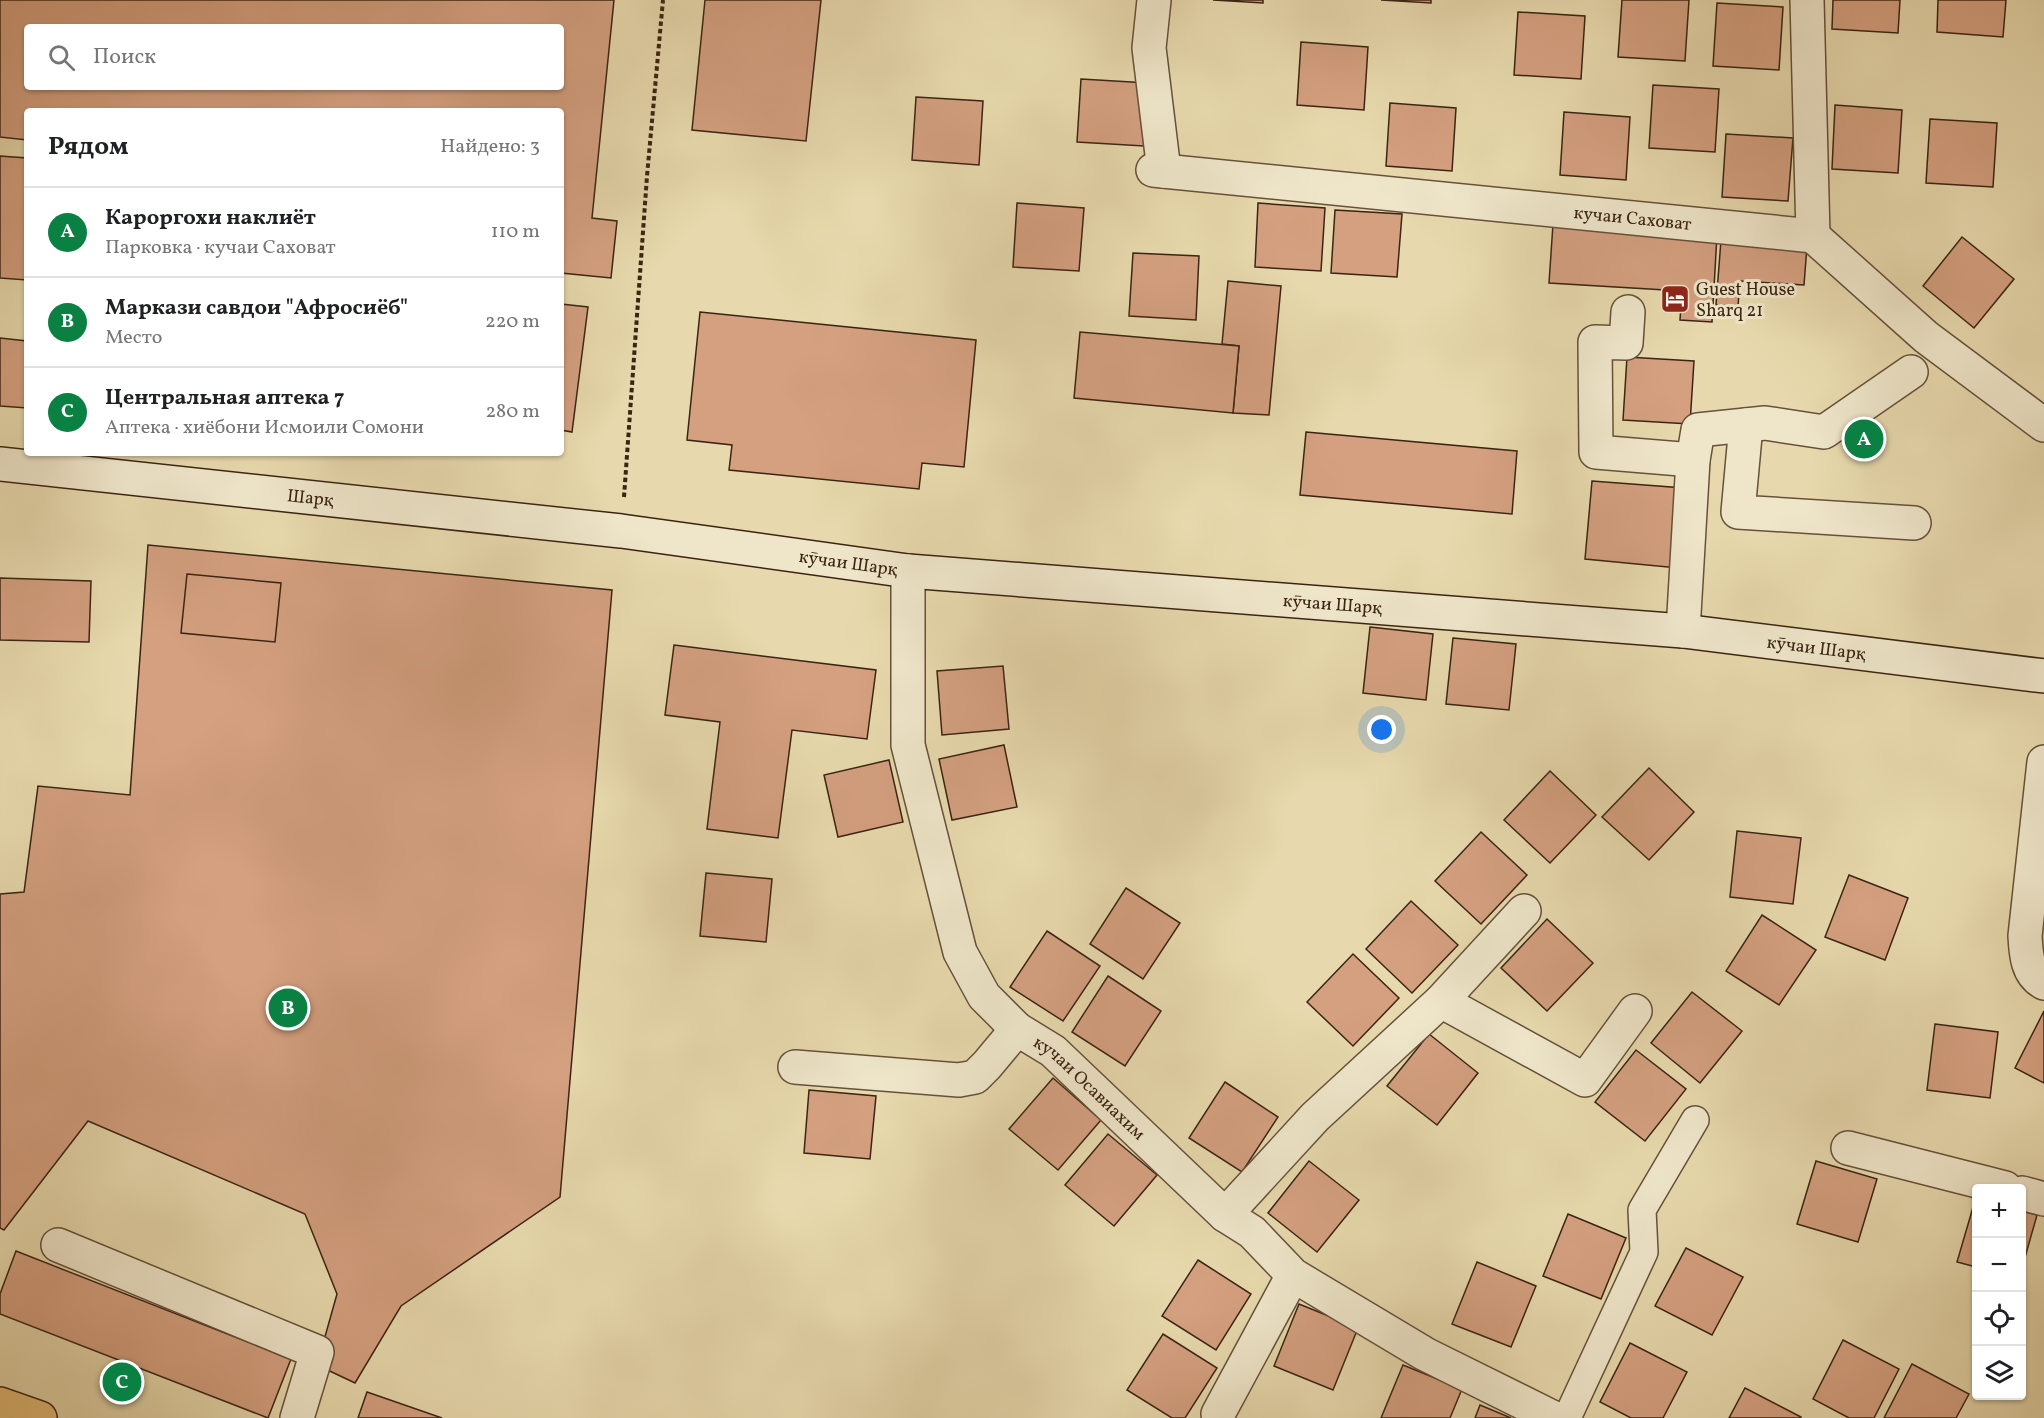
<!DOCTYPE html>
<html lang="ru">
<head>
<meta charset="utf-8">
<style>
	:root { --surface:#fff; --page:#f6f6f6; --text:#202124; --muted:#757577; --line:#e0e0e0; --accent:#0b8043 }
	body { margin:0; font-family:Vollkorn,serif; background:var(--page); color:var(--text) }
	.controls { position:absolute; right:18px; bottom:18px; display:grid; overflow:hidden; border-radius:6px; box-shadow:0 2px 4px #0004 }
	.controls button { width:54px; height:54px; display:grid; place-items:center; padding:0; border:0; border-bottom:2px solid var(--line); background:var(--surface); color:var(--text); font:30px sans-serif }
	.you { position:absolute; left:1382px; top:730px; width:21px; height:21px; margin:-15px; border:4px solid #fff; border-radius:50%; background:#1a73e8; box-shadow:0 0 0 9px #1a73e833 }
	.badge { display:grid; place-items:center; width:39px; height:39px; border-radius:50%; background:var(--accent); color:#fff; font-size:20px; font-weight:700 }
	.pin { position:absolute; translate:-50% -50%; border:3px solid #fff; box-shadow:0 2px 6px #0006 }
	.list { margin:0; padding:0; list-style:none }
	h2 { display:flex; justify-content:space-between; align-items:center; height:78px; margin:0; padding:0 24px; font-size:26px }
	h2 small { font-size:20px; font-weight:400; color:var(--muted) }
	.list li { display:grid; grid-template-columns:39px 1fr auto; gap:18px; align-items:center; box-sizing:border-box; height:90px; padding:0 24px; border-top:2px solid var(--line) }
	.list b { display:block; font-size:22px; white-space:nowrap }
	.list p { margin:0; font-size:20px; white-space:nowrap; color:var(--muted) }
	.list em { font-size:20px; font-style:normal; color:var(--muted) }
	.icon { flex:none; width:33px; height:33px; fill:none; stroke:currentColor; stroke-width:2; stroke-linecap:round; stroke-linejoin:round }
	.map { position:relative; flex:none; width:2044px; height:1418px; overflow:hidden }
	.search { position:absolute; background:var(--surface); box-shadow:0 2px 4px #0004; left:24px; top:24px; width:540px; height:66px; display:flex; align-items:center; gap:15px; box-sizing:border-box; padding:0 21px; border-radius:6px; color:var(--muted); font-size:22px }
	.panel { position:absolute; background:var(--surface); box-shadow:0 2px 4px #0004; left:24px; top:108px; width:540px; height:348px; border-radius:6px }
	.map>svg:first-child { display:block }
</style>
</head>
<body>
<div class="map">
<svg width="2044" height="1418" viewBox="0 0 2044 1418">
	<rect width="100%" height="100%" fill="#e7d9ad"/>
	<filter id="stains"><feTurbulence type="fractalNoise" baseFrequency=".00333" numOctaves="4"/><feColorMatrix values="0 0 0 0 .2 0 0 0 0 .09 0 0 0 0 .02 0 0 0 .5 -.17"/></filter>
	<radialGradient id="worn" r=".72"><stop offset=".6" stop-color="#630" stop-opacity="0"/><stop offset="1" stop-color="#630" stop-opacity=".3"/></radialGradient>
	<g fill="#d4a080" stroke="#3b2414" stroke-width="1.5" fill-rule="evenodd">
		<path d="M0 0H614L592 218 617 221 611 278 561 273V111H27V140L0 137ZM27 27H561V87H27Z"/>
		<path d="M705 0H821L806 141 692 130Z"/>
		<path d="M1213 0H1263V3Z"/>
		<path d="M1381 0H1431V3Z"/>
		<path d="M1622 0H1689L1685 61 1618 57Z"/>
		<path d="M1833 0H1900L1898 33 1832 29Z"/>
		<path d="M1938 0H2006L2003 37 1937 32Z"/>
		<path d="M1717 3 1783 7 1779 70 1713 66Z"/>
		<path d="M1518 12 1585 16 1581 79 1514 75Z"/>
		<path d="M1301 42 1368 47 1364 110 1297 105Z"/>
		<path d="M1081 79 1148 83 1144 146 1077 142Z"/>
		<path d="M1653 85 1719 89 1715 152 1649 148Z"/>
		<path d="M916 97 983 101 979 165 912 160Z"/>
		<path d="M1390 103 1456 108 1452 171 1386 166Z"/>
		<path d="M1835 105 1902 110 1898 173 1832 169Z"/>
		<path d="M1564 112 1630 117 1626 180 1560 175Z"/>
		<path d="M1930 119 1997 123 1993 187 1926 183Z"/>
		<path d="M1726 134 1793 138 1788 201 1722 197Z"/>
		<path d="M0 156 27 158V280L0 278Z"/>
		<path d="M1017 203 1084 208 1079 271 1013 267Z"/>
		<path d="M1258 203 1325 208 1321 271 1255 267Z"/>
		<path d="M1335 210 1402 214 1397 277 1331 273Z"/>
		<path d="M1553 224 1717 235 1712 322 1680 320 1682 291 1549 283Z"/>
		<path d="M1962 237 2014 279 1974 328 1923 286Z"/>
		<path d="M1721 240 1807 246 1804 285 1740 281 1738 306 1716 305Z"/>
		<path d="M1133 253 1199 256 1196 320 1129 316Z"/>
		<path d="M1228 281 1281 286 1269 415 1233 413 1239 346 1222 344Z"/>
		<path d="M561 304 588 307 572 432 561 430Z"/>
		<path d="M700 312 976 340 964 467 922 463 919 489 729 470 732 445 687 440Z"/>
		<path d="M1080 332 1239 346 1233 413 1074 398Z"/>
		<path d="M0 338 27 341V408L0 406Z"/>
		<path d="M1627 357 1694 361 1690 424 1623 420Z"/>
		<path d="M1306 432 1517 451 1512 514 1300 495Z"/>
		<path d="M1592 481 1684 488 1678 568 1585 559Z"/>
		<path d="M148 545 612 590 560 1197 401 1306 355 1383 317 1365 337 1294 305 1214 88 1121 4 1230 0 1228V894L24 892 38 786 130 795Z"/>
		<path d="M187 574 281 583 275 642 181 633Z"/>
		<path d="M0 578 91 581 89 642 0 640Z"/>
		<path d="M1370 627 1433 634 1426 700 1363 693Z"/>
		<path d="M1453 638 1516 644 1509 710 1446 704Z"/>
		<path d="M674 645 876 670 867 739 792 730 778 838 707 829 720 722 665 715Z"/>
		<path d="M1003 666 1009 729 942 735 937 671Z"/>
		<path d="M1004 745 1017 807 952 820 939 759Z"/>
		<path d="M889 760 903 822 838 837 824 775Z"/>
		<path d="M1649 768 1694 812 1649 860 1602 817Z"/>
		<path d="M1550 771 1596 815 1550 863 1504 820Z"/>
		<path d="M1737 831 1801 838 1793 904 1730 897Z"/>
		<path d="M1481 832 1527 875 1481 924 1435 881Z"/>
		<path d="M706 873 772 879 766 942 700 936Z"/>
		<path d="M1849 875 1908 898 1885 960 1825 937Z"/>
		<path d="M1126 888 1180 923 1143 979 1090 944Z"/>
		<path d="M1411 901 1458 945 1412 993 1366 949Z"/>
		<path d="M1762 915 1816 950 1779 1005 1726 971Z"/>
		<path d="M1547 919 1593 963 1547 1011 1501 968Z"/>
		<path d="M1047 931 1100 966 1063 1021 1010 987Z"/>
		<path d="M1353 954 1399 998 1353 1046 1307 1002Z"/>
		<path d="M1108 976 1161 1011 1125 1066 1072 1032Z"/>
		<path d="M1692 992 1742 1031 1700 1083 1651 1043Z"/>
		<path d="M2044 1011V1083L2015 1068Z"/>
		<path d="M1935 1024 1998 1032 1990 1098 1927 1090Z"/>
		<path d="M1429 1034 1478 1073 1437 1125 1387 1086Z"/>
		<path d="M1636 1050 1686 1089 1645 1141 1595 1102Z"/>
		<path d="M1053 1078 1101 1120 1058 1170 1009 1129Z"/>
		<path d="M1225 1082 1278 1117 1242 1172 1189 1138Z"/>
		<path d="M809 1090 876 1096 870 1159 804 1153Z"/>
		<path d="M1108 1134 1157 1175 1114 1226 1065 1185Z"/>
		<path d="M1309 1161 1359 1200 1317 1252 1268 1213Z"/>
		<path d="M1816 1161 1877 1179 1858 1242 1797 1224Z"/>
		<path d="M1976 1197V1267L1957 1262Z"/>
		<path d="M2022 1211 2037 1215 2022 1268Z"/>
		<path d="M1568 1214 1626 1238 1601 1299 1543 1276Z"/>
		<path d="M1686 1248 1743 1277 1712 1335 1655 1306Z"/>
		<path d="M16 1251 291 1359 268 1418 0 1314V1294Z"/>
		<path d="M1198 1260 1251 1294 1216 1350 1162 1316Z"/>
		<path d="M1477 1262 1536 1286 1511 1347 1452 1324Z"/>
		<path d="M1299 1304 1358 1328 1333 1390 1274 1366Z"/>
		<path d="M1163 1334 1217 1368 1185 1418H1172L1127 1390Z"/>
		<path d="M1843 1340 1899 1369 1874 1418H1849L1813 1399Z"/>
		<path d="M1630 1343 1687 1372 1663 1418H1631L1600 1402Z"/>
		<path d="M1912 1364 1969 1394 1956 1418H1884Z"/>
		<path d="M1403 1365 1462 1389 1450 1418H1381Z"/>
		<path d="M1745 1388 1801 1417V1418H1729Z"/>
		<path d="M367 1392 442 1418H358Z"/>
		<path d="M1480 1405 1511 1418H1475Z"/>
	</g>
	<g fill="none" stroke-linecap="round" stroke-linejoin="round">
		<g stroke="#66513a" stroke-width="30">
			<path id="pedestrian" d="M1567 1418 1644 1252 1642 1210 1695 1120"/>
		</g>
		<g stroke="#66513a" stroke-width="36">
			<g id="minor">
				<path d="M1154 0 1149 48 1164 171"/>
				<path d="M1807 0 1813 236"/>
				<path id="s1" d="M1153 170 1813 236 1926 337 2044 425"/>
				<path d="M1628 312 1626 343 1595 342 1596 452 1693 460"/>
				<path d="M1746 425 1738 512 1914 523"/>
				<path id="s2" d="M908 571V745L960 952 984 996 1017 1029 1053 1051 1225 1215 1252 1232 1293 1275 1425 1354 1554 1418"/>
				<path d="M1683 631 1693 460 1698 430 1765 423 1824 432 1911 372"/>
				<path d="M2044 762 2025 936C2026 954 2027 974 2044 983"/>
				<path d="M1441 1001 1585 1080 1635 1011"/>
				<path d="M795 1067 959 1080 975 1077 987 1065 1017 1029"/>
				<path d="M1848 1148 2005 1188"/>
				<path d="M2022 1193 2044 1199"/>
				<path d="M1225 1215 1315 1117 1441 1001 1524 911"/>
				<path d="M58 1245 317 1352 297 1418"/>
				<path d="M1218 1414 1293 1275"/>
			</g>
		</g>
		<g stroke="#3b2414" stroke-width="36">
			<g id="secondary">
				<path id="s3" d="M0 464 621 531 908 571 1683 631 2044 676"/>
			</g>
		</g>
		<g stroke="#3b2414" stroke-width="36">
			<path id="primary" d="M0 1404 40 1418"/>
		</g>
		<path stroke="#3b2414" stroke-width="4" stroke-dasharray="4.5 3" stroke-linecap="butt" d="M624 497 647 176 663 0"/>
		<use href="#pedestrian" stroke="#efe6ca" stroke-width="27"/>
		<use href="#minor" stroke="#efe6ca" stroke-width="33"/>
		<use href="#secondary" stroke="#efe6ca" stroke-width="33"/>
		<use href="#primary" stroke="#e4bc76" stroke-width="33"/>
	</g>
	<defs>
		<g id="hotel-square" transform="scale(1.5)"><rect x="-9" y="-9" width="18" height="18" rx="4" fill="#8f2418" stroke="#efe6ca"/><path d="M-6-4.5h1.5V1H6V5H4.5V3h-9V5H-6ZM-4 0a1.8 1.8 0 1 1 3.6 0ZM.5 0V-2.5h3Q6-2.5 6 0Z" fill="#fff"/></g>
	</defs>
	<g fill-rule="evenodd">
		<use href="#hotel-square" x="1675" y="299"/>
	</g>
	<g text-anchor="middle" stroke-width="6" stroke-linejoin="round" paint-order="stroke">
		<g font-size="18" fill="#3b2414" stroke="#efe6ca">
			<text dy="6" stroke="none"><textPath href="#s1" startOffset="482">кучаи Саховат</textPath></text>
			<text dy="6" stroke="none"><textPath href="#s3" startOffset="312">Шарқ</textPath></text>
			<text dy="6" stroke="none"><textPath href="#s3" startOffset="854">кӯчаи Шарқ</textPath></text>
			<text dy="6" stroke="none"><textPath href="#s3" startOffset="1340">кӯчаи Шарқ</textPath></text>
			<text dy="6" stroke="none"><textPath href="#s3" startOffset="1826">кӯчаи Шарқ</textPath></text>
			<text dy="6" stroke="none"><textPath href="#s2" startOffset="578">кучаи Осавиахим</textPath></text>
		</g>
		<g font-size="18" fill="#3b2414" stroke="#efe6ca" text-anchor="start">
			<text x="1696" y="295">Guest House<tspan x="1696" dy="21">Sharq 21</tspan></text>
		</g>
	</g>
	<rect width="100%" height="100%" filter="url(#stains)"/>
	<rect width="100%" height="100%" fill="url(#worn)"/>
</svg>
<div class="controls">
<button>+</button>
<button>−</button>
<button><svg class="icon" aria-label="locate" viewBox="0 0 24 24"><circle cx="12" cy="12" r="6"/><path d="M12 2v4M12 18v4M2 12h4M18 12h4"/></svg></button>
<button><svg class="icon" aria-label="layers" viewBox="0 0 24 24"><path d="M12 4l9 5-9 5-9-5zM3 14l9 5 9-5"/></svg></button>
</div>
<div class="you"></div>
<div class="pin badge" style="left:1864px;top:439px">A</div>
<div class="pin badge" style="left:288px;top:1008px">B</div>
<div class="pin badge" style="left:122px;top:1382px">C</div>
<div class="search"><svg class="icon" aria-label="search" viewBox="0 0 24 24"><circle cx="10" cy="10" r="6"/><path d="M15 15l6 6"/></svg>Поиск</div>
<section class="panel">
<h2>Рядом<small>Найдено: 3</small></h2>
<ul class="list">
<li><span class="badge">A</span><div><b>Кароргохи наклиёт</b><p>Парковка · кучаи Саховат</p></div><em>110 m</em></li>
<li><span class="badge">B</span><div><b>Маркази савдои &quot;Афросиёб&quot;</b><p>Место</p></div><em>220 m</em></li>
<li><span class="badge">C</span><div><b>Центральная аптека 7</b><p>Аптека · хиёбони Исмоили Сомони</p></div><em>280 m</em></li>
</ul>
</section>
</div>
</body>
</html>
